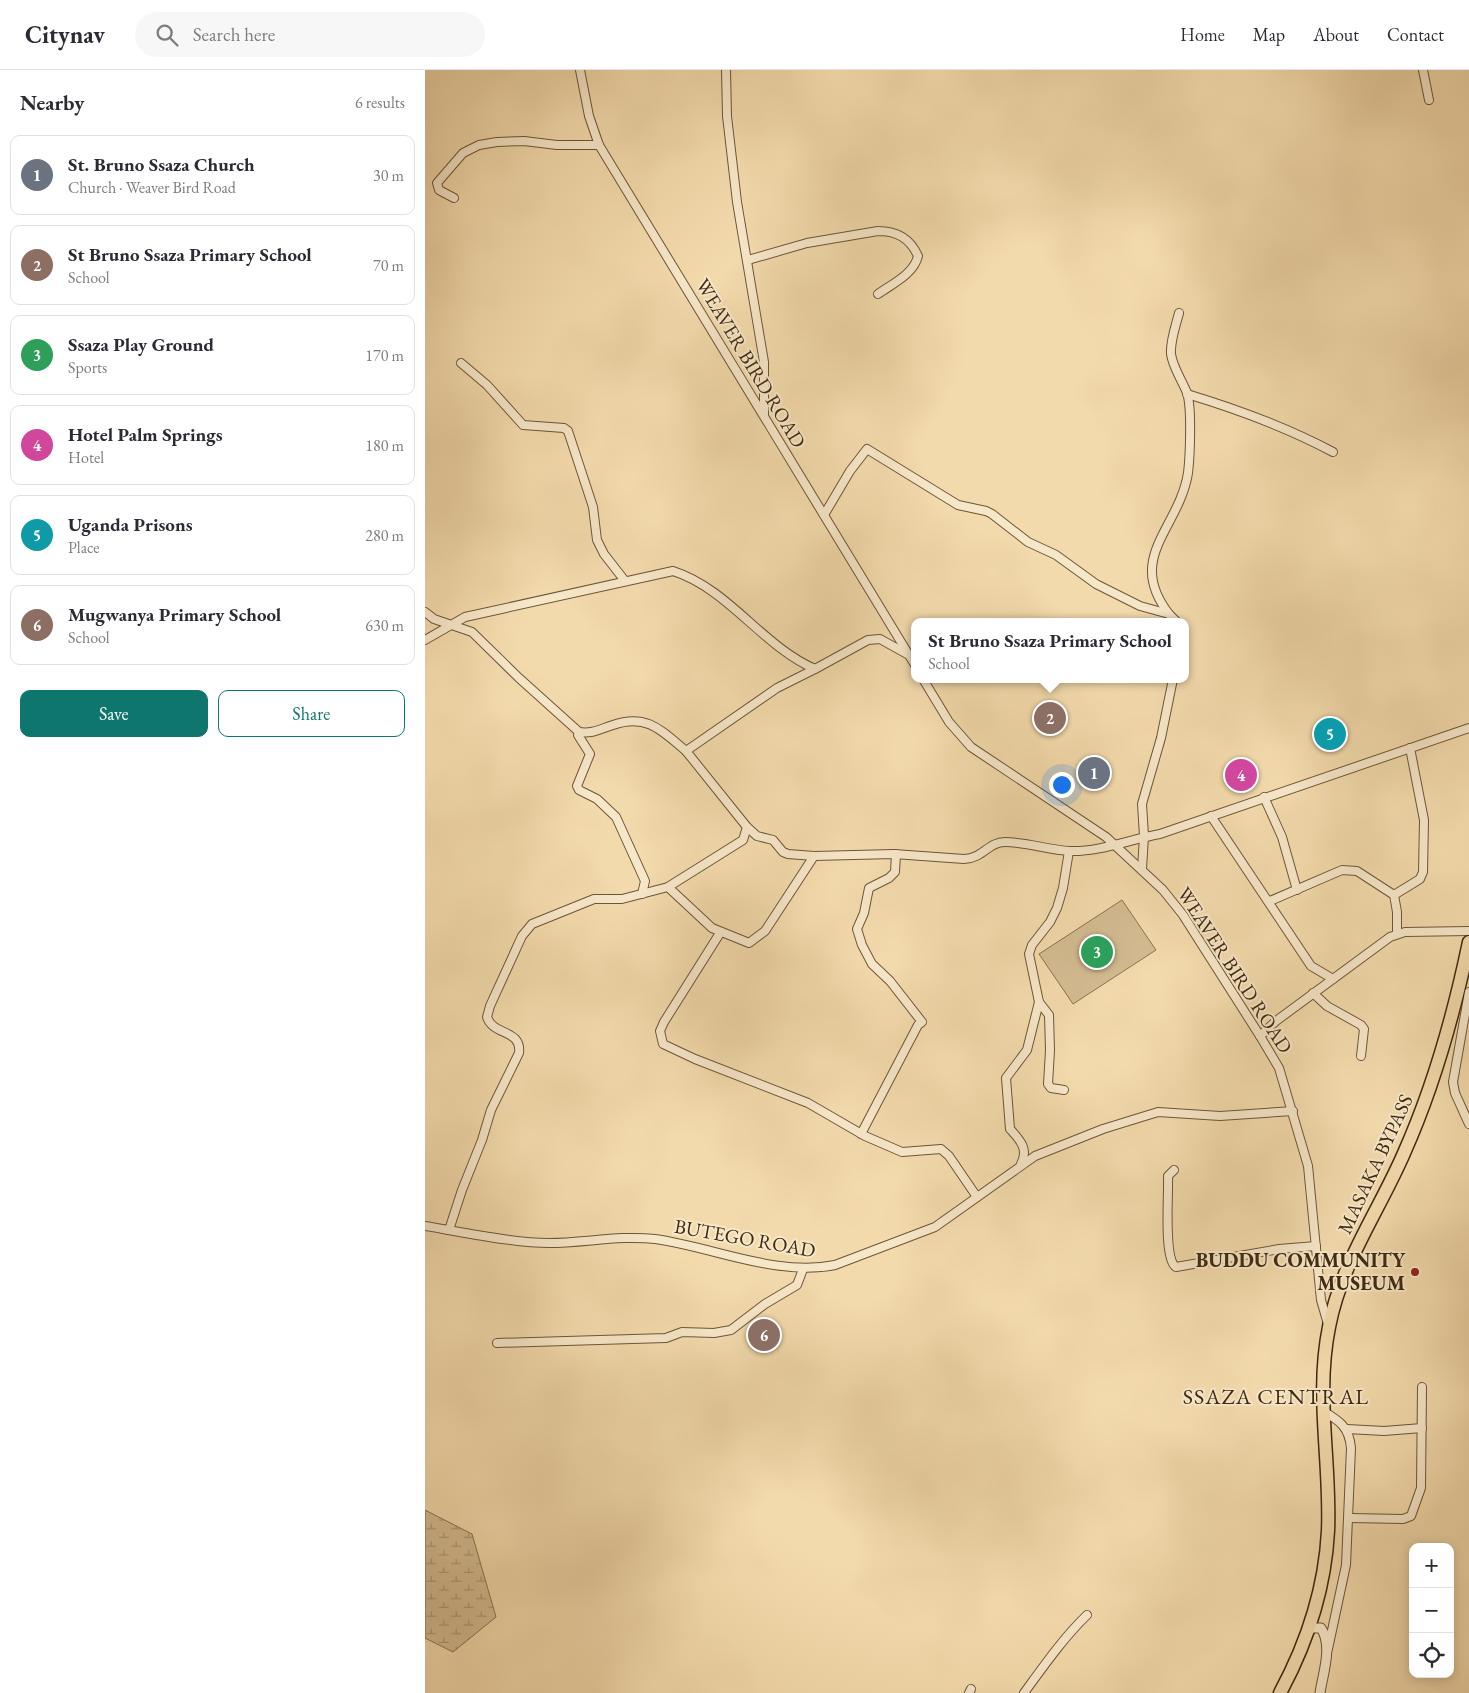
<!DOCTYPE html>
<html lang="en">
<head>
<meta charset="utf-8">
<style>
	:root { --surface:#fff; --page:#f7f7f7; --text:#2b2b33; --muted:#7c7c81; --line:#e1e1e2; --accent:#0f766e }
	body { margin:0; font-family:"EB Garamond",serif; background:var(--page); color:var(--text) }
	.controls { position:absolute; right:15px; bottom:15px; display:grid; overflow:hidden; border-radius:10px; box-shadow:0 2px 12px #0003 }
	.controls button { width:45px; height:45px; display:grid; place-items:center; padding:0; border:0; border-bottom:1px solid var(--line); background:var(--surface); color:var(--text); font:25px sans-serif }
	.you { position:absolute; left:636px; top:714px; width:18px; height:18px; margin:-12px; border:4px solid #fff; border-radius:50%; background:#1a73e8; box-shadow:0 0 0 8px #1a73e833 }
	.badge { display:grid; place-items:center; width:32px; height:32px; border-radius:50%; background:var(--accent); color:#fff; font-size:16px; font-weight:700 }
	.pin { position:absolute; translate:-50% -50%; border:2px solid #fff; box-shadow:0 1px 5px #0006 }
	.popup { position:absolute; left:486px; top:548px; width:278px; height:65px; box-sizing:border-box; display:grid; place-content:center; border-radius:10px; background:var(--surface); filter:drop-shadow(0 1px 4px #0005); font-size:16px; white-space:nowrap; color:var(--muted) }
	.popup b { font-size:19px; color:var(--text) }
	.popup::after { content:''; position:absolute; left:50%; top:100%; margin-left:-10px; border:10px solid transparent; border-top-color:var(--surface) }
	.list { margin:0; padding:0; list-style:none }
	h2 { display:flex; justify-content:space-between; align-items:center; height:65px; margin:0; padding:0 20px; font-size:21px }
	h2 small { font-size:16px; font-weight:400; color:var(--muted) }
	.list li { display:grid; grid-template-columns:32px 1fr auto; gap:15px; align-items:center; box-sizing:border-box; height:80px; margin:0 10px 10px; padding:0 10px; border:1px solid var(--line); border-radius:10px }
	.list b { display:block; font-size:19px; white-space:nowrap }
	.list p { margin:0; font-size:16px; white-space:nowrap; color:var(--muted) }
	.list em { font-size:16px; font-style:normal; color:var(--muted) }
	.actions { display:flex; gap:10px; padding:15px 20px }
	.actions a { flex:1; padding:11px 0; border:1px solid var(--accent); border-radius:10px; text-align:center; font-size:18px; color:var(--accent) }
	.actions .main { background:var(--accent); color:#fff }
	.icon { flex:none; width:28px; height:28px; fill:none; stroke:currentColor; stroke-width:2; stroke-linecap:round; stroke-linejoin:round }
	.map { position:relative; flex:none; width:1044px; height:1623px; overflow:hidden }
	header { display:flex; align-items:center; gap:30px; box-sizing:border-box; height:70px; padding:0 25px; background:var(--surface); border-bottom:1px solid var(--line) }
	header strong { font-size:24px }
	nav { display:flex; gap:28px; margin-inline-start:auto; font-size:18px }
	.search { width:350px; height:45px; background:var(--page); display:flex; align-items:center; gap:12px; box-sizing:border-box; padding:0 18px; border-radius:28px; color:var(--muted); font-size:19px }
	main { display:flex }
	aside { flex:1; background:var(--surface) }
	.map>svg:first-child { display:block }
</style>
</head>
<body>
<header>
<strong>Citynav</strong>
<div class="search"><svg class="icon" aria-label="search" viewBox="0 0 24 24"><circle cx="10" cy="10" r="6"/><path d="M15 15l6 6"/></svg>Search here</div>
<nav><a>Home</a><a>Map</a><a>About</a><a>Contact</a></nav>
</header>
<main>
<aside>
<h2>Nearby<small>6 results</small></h2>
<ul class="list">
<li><span class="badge" style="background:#6b7280">1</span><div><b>St. Bruno Ssaza Church</b><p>Church · Weaver Bird Road</p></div><em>30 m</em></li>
<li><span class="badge" style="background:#8d6e63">2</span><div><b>St Bruno Ssaza Primary School</b><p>School</p></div><em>70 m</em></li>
<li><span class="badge" style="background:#2e9e5b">3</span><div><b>Ssaza Play Ground</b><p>Sports</p></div><em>170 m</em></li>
<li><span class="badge" style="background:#d1479c">4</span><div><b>Hotel Palm Springs</b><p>Hotel</p></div><em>180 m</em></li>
<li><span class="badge" style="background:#0f9aa8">5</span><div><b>Uganda Prisons</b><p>Place</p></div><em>280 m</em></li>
<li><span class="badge" style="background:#8d6e63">6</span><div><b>Mugwanya Primary School</b><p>School</p></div><em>630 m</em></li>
</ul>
<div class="actions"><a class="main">Save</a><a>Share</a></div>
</aside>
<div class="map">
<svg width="1044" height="1623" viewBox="0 0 1044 1623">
	<defs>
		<pattern id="wetland-marsh" width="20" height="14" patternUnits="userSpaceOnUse" patternTransform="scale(1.25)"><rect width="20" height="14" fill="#d4bc92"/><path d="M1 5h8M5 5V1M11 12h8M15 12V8" fill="none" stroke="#ad9976"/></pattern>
	</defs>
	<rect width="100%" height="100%" fill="#f3daac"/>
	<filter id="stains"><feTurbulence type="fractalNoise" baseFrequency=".004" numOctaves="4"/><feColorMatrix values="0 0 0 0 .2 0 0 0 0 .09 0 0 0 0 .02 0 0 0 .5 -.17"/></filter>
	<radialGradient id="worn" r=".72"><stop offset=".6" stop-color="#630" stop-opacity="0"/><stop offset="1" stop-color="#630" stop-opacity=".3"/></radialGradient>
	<path fill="url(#wetland-marsh)" stroke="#8a7352" d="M0 1440 47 1464 71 1547 28 1582 0 1568Z"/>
	<path fill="#d4bc92" stroke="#8a7352" d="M697 830 731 880 648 934 614 884Z"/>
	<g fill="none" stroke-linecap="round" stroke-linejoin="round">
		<g stroke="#6c5638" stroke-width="10">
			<g id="minor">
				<path d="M155 0 164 46 174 75 490 595"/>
				<path d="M301 0 302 46 312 132 339 292V344"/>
				<path d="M998 0 1004 30"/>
				<path d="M29 128 14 120 12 113 38 83 54 75 72 72 99 71 132 75H174"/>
				<path d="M323 190 382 173 453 161C472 161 485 168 493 186 489 204 467 214 453 224"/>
				<path d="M36 293 62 315 98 355 139 358 143 361 168 437 172 470 179 484 200 511"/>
				<path d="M762 324C812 339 861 357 908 382"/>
				<path d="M399 445 425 401 442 379 533 435 561 441 567 444 603 472 631 485 671 514 715 536 744 544 752 552"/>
				<path d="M0 542 9 549 47 562 94 608 154 662C168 664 175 659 188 655 222 643 237 661 261 681"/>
				<path d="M744 544C700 487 754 459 763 403 765 387 767 337 762 323 757 310 748 298 746 284 745 271 751 255 754 243"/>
				<path d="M0 570 40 547 248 501C304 519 337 576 390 599L443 570 455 569 482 584"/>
				<path d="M390 599 352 618 261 681 322 757 332 766 348 770 358 782 363 784 389 786 469 784 539 789C559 788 563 772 580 772 602 772 623 780 645 781 675 782 706 769 735 764L1044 658"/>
				<path d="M498 609 524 652 546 677 681 767 738 820 758 845 835 966 854 998 883 1096 896 1230 903 1254"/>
				<path d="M154 662 153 665 165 684 152 716 154 720 172 729 191 747 220 811 217 824"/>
				<path d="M839 727 857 767 872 820"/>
				<path d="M786 746 886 896 908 909"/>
				<path d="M717 799 719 766 717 734 736 668 748 609"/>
				<path d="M243 817 287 858 324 873 340 861 389 786"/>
				<path d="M969 825 995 809 998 802 999 750 985 678"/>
				<path d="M845 831 917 800 932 801 969 825 972 842V864"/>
				<path d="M295 863 239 952 235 961 238 974 270 989 383 1033 440 1066 477 1082 516 1079 524 1086 552 1127"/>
				<path d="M1044 922 1028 1012 1030 1023 1044 1054"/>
				<path d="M888 923 902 936 936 955 939 959 936 986"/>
				<path d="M835 966 851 951 965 867 980 862 1044 861"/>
				<path d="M639 1020 626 1018 623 1014 625 980 624 945 614 932 604 884 607 875 625 852 632 838 638 818 644 781"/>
				<path d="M436 1064 493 955 497 952 465 911 447 894 437 875 432 859 439 843 444 818 464 808 470 802 471 784"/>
				<path d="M596 1094C604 1079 595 1070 585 1059L581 1008 602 980 614 932"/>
				<path d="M749 1100 743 1106C744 1124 738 1189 751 1197L854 1179 891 1176"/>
				<path d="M0 1156C37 1162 88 1173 124 1173 159 1173 195 1165 230 1169 288 1177 352 1207 410 1195L510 1157 610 1086 678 1059 733 1042 795 1046 868 1041"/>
				<path d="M24 1160 37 1120 57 1070 66 1040 94 983C97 959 68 966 62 947L65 936 97 866 107 854 169 829H197L243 817 318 770 322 757"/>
				<path d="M72 1273 241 1268 257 1262 289 1263 306 1260 340 1234 372 1215 378 1199"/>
				<path d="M898 1341C915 1351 924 1357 926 1378L921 1495 903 1579"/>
				<path d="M922 1359 959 1361 997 1358"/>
				<path d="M924 1448 978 1449 986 1446 996 1418 997 1317"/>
				<path d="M544 1623 546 1619"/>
				<path d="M599 1623C618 1597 639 1567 662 1545"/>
			</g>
		</g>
		<g stroke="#6c5638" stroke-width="11">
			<path id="tertiary" d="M884 1558H896C908 1576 898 1603 895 1623"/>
		</g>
		<g stroke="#3f2a11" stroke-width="15">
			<path id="trunk" d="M855 1623C882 1573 900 1519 903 1461 906 1393 890 1325 904 1257 916 1193 954 1141 979 1083 1009 1016 1029 944 1044 872"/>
		</g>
		<use href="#minor" stroke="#f7e7c9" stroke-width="8"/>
		<use href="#tertiary" stroke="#f7e7c9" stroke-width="9"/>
		<use href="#trunk" stroke="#f3daac" stroke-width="12"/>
	</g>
	<circle fill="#8f2418" stroke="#f7e7c9" stroke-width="2" cx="990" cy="1202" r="5"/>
	<g text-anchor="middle" stroke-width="4" stroke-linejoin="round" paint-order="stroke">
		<g font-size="20" fill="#3f2a11" stroke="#f7e7c9">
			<text transform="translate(326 293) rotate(59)" y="7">WEAVER BIRD ROAD</text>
			<text transform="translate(810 900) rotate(57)" y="7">WEAVER BIRD ROAD</text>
			<text transform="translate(950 1094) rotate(-65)" y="7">MASAKA BYPASS</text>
			<text transform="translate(320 1168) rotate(10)" y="7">BUTEGO ROAD</text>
		</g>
		<g font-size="20" font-weight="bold" fill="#3f2a11" stroke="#f7e7c9" text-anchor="end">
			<text x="980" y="1197">BUDDU COMMUNITY<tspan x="980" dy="23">MUSEUM</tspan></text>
		</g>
		<g font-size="22" letter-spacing="1" fill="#3f2a11" stroke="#f7e7c9">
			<text x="851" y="1334">SSAZA CENTRAL</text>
		</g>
	</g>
	<rect width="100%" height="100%" filter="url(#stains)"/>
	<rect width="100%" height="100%" fill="url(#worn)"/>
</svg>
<div class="controls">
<button>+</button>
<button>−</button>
<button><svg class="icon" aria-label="locate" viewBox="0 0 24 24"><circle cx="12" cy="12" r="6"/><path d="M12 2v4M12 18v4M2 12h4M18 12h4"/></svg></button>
</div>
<div class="you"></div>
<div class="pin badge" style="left:669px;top:703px;background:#6b7280">1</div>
<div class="pin badge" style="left:625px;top:648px;background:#8d6e63">2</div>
<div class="popup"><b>St Bruno Ssaza Primary School</b>School</div>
<div class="pin badge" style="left:672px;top:882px;background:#2e9e5b">3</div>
<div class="pin badge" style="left:816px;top:705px;background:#d1479c">4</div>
<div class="pin badge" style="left:905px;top:664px;background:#0f9aa8">5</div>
<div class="pin badge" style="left:339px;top:1265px;background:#8d6e63">6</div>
</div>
</main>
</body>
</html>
